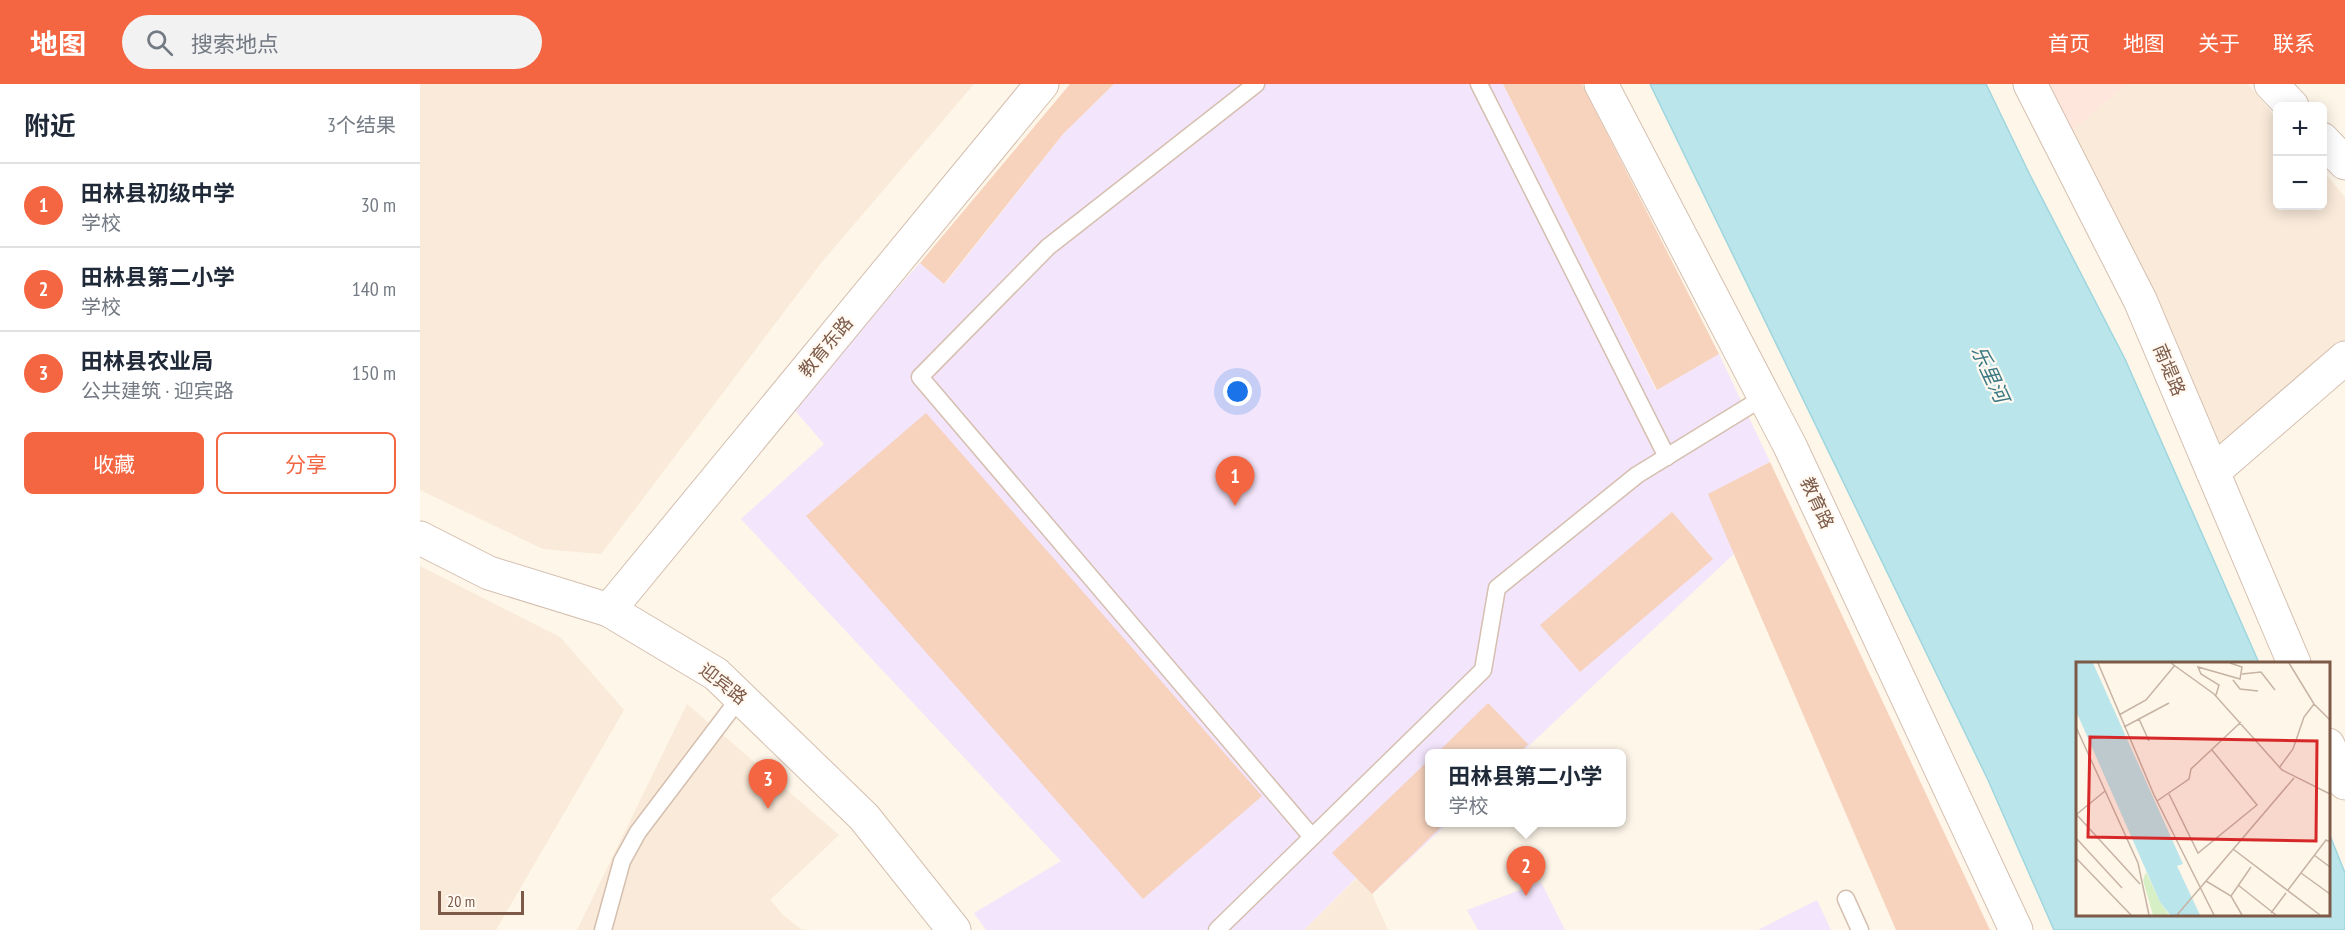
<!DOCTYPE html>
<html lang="zh">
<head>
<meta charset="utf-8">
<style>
	:root { --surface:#fff; --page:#f2f2f3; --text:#1f2937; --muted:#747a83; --line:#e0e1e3; --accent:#f46642 }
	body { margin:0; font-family:"PT Sans Narrow","Noto Sans SC",sans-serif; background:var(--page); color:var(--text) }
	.controls { position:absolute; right:18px; top:18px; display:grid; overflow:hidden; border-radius:9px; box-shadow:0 3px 15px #0003 }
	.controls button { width:54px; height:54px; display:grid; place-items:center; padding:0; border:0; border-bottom:2px solid var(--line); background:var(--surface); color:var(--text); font:30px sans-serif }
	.scale { position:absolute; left:18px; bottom:15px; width:86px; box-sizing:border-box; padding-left:6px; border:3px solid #7d5a48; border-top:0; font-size:16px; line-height:21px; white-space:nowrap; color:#7d5a48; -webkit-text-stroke:4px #fff9f1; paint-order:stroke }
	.you { position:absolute; left:818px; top:308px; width:21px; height:21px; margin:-15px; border:4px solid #fff; border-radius:50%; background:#1a73e8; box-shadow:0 0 0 9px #1a73e833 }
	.badge { display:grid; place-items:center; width:39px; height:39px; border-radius:50%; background:var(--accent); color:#fff; font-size:20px; font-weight:700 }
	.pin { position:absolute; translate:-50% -50px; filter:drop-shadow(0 2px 3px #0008) }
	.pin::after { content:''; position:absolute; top:32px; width:21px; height:18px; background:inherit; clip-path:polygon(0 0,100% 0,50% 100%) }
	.popup { position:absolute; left:1005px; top:665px; width:201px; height:78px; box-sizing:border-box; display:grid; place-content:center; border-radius:9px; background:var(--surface); filter:drop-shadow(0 2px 4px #0005); font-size:20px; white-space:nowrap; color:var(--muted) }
	.popup b { font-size:22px; color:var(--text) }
	.popup::after { content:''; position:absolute; left:50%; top:100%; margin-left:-12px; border:12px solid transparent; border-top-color:var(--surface) }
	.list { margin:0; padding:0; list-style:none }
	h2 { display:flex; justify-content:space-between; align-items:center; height:78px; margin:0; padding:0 24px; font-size:26px }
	h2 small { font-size:20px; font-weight:400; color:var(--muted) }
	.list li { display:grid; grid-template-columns:39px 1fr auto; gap:18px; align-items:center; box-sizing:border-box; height:84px; padding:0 24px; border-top:2px solid var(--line) }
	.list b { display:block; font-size:22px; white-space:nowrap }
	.list p { margin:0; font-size:20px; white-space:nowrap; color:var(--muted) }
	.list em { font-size:20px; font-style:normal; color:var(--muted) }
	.actions { display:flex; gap:12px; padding:18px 24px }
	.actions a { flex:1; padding:14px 0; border:2px solid var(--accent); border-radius:9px; text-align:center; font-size:21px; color:var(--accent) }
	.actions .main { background:var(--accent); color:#fff }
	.icon { flex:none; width:33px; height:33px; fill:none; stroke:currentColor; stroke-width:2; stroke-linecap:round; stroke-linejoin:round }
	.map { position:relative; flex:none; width:1925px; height:846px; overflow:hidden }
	header { display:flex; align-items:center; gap:36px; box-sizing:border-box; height:84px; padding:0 30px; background:var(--accent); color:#fff }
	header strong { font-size:28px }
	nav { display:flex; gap:33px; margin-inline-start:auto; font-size:21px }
	.search { width:420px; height:54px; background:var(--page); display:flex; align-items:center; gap:15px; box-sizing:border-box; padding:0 21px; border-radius:33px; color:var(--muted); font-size:22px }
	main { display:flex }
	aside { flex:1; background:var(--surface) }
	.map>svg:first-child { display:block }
</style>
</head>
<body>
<header>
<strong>地图</strong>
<div class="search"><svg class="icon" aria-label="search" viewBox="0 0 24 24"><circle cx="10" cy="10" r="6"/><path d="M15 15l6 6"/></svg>搜索地点</div>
<nav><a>首页</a><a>地图</a><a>关于</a><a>联系</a></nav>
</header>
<main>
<aside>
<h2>附近<small>3个结果</small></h2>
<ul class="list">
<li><span class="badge">1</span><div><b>田林县初级中学</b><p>学校</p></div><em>30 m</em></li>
<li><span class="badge">2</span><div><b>田林县第二小学</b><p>学校</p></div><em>140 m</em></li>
<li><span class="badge">3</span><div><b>田林县农业局</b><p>公共建筑 · 迎宾路</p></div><em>150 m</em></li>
</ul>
<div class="actions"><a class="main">收藏</a><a>分享</a></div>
</aside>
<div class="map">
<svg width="1925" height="846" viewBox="0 0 1925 846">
	<rect width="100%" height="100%" fill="#fef6e9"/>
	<g fill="#f9ead9">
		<path d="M0 0H554L401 179 181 470 123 465 0 406Z"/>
		<path d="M1707 0H1828L1857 35 1858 122H1902L1903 87 1925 113V258L1800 364 1652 47Z"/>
		<path d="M0 482 140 553 204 626 76 846H0Z"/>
		<path d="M267 620 419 751 350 816 363 831 381 845 390 846H157Z"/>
		<path d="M937 794 952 810 968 846H884Z"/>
	</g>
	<path fill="#ffe6dc" d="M1628 0H1707L1652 47Z"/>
	<g fill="#f3e5fb">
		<path d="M694 0H1083L1236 306 1299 270 1350 378 1289 410 1317 467 1101 669 1010 670V738L1028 739 952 810 936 794 884 846H566L554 829 641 777 321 435 404 360 370 321 500 179 525 200 643 50Z"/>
		<path d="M1121 798 1145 846H1058L1047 826Z"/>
		<path d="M1397 816 1411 846H1338Z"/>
	</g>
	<path fill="#bae5eb" stroke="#9fd6de" stroke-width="1.5" d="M1230 0H1566L1610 91 1705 275 1839 579H1658V830H1908L1909 749 1925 789V846H1634L1568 696Z"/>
	<g fill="#f7d3bd">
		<path d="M650 0H694L643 50 524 200 500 179Z"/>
		<path d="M1083 0H1162L1299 270 1237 306Z"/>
		<path d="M506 329 842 712 723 815 386 432Z"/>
		<path d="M1350 378 1570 846H1476L1288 410Z"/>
		<path d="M1252 428 1293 475 1160 588 1120 541Z"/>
		<path d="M1068 619 1108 660 1098 670H1016Z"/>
		<path d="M1010 675V738H1026L952 810 912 769Z"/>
	</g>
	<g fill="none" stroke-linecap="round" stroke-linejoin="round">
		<g stroke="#d5bfaf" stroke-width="19">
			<g id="service">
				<path d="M836 0 628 163 500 293 892 753"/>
				<path d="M1059 0 1247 373"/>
				<path d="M1426 815 1440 846"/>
				<path d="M183 846 202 777 218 748 321 612"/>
				<path d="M797 846 1063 586 1077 504 1217 391 1344 313"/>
			</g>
		</g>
		<g stroke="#d5bfaf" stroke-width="35">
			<g id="minor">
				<path d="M1610 0 1720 216 1874 579"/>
				<path d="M1793 388 1925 274"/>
				<path d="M1908 661 1925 699"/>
			</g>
		</g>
		<g stroke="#d5bfaf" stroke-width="35">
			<g id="tertiary">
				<path d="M1181 0 1370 362 1596 846"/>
				<path d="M1851 0 1872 22"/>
				<path d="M1902 55 1925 79"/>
				<path d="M0 454 69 489 189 526 296 590 444 733 534 846"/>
				<path d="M189 526 622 0"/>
			</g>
		</g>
		<use href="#service" stroke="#fff" stroke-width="16"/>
		<use href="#minor" stroke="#fff" stroke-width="33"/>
		<use href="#tertiary" stroke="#fff" stroke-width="33"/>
	</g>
	<g text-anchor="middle" stroke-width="4.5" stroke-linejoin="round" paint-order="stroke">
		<g font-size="18" fill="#7d5a48" stroke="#fff9f1">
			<text transform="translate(406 263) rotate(-50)" y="6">教育东路</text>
			<text transform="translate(1749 286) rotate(67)" y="6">南堤路</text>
			<text transform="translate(1397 419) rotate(65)" y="6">教育路</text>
			<text transform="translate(303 600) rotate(38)" y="6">迎宾路</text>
		</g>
		<g font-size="20" font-style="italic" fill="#3a7883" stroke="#fff9f1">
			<text transform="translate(1570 290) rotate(65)" y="7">乐里河</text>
		</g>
	</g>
	<g transform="translate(1656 578)">
		<rect width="254" height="254" fill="#fef6e9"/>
		<path d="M70 210 84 240 93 253H77L67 218Z" fill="#d6efc4"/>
		<path d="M0 1H17L107 202 101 204 124 253H94L84 240 0 49Z" fill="#bae5eb"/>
		<path fill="none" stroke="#c6b3a4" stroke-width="1.5" d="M22 1 78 133 138 253M95 1 138 32 206 108 254 132M213 1 238 42 254 58M166 12 185 10 199 28M157 18 164 27 182 29M140 33 143 23 125 12 122 5 164 17 166 5 154 1M43 53 70 38 99 3M63 57 73 79M0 65 62 201 73 253M48 65 93 41M203 106 217 87 228 55 238 42M93 132 122 191 181 143 136 88M81 139 113 117 115 107 165 60M0 152 64 222M1 152 29 129M0 176 46 226M157 187 244 253M238 193 254 205M0 196 55 253M225 211 254 232M130 219 155 234 166 253M162 223 200 253M212 228 250 178 254 180M155 234 175 205M195 251 210 231M101 253 218 116"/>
		<path fill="#d62828" fill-opacity="0.15" stroke="#d62828" stroke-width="3" d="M14 75 241 79 240 179 12 175Z"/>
		<rect width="254" height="254" fill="none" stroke="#7d5a48" stroke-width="3"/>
	</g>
</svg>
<div class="controls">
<button>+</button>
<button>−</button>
</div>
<div class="scale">20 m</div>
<div class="you"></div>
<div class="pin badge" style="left:815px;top:422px">1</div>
<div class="pin badge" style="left:1106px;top:812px">2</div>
<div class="popup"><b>田林县第二小学</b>学校</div>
<div class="pin badge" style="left:348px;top:725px">3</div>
</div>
</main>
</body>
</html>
